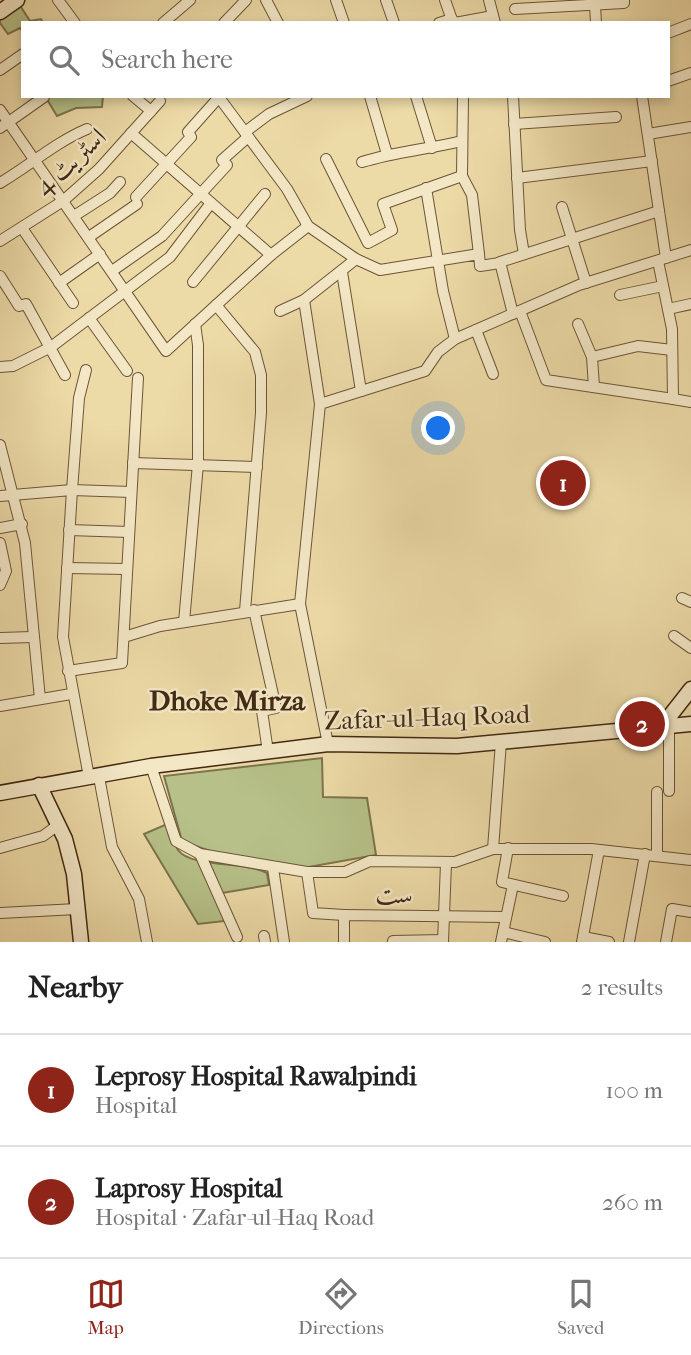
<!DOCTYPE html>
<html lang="en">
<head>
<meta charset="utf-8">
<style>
	:root { --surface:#fff; --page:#f6f6f6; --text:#222; --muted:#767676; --line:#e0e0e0; --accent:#8f2418 }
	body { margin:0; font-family:"IM FELL French Canon",Amiri,serif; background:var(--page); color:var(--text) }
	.you { position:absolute; left:439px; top:429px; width:24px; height:24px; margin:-18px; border:5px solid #fff; border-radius:50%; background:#1a73e8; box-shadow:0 0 0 10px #1a73e833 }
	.badge { display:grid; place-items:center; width:46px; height:46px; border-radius:50%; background:var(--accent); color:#fff; font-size:23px; font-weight:700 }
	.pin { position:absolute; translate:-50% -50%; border:4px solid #fff; box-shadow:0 2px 7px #0006 }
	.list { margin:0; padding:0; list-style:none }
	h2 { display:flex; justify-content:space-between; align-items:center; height:91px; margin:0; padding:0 28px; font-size:30px }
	h2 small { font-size:23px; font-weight:400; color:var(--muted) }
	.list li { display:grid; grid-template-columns:46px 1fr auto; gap:21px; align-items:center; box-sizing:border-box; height:112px; padding:0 28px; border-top:2px solid var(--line) }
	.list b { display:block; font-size:26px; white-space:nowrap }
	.list p { margin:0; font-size:23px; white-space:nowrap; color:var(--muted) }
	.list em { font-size:23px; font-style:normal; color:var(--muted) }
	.icon { flex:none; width:38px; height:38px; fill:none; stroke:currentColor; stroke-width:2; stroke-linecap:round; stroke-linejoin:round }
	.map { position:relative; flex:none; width:691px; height:942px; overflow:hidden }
	.search { position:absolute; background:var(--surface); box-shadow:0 4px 10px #0003; left:21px; right:21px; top:21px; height:77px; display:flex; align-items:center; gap:18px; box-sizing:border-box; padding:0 24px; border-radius:0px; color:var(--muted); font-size:26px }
	.sheet { height:315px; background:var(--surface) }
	nav { display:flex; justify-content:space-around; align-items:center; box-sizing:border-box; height:98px; border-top:2px solid var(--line); background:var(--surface); font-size:19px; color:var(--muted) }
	nav a { display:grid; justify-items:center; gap:4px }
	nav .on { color:var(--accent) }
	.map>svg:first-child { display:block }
</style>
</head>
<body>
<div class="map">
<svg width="691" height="942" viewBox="0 0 691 942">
	<rect width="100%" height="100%" fill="#ecdaa7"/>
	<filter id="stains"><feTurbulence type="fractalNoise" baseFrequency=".00286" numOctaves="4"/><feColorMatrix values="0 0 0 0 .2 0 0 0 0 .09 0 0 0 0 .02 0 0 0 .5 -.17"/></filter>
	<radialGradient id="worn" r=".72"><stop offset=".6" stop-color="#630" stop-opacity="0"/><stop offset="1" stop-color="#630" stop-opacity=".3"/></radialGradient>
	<g fill="#b6c088" stroke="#7c744d" stroke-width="2">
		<path d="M19 4 30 21 41 19 43 23H23V32L20 28 8 34 0 23V18Z"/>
		<path d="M45 96H103L102 107 76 108 57 116Z"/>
		<path d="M322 758 323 797 367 798 376 855 303 868 221 855 182 841 164 776Z"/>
		<path d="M167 824C170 832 173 842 178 850 191 868 244 861 267 873L269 885 216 894 225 921 198 924 144 834Z"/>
	</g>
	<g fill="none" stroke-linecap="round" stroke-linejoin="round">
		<g stroke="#6c5537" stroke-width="12">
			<g id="street">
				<path d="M58 0 75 23"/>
				<path d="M266 0 278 23"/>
				<path d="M336 0 344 23"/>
				<path d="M386 0 394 23"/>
				<path d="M445 0 453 23"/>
				<path d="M489 0 495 23"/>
				<path d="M595 5 596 23"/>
				<path d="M515 9 624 3V0"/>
				<path d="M163 23 190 0"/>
				<path d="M224 23 246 0"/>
				<path d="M439 23 452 19"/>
				<path d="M455 23 493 16"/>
				<path d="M668 33 691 24"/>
				<path d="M0 70 23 54"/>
				<path d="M668 81 691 73"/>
				<path d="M133 96 151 111"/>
				<path d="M218 96 287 189 308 226 356 259 380 270 479 254 480 266 500 263"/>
				<path d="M370 96 387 154"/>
				<path d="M416 96 432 148"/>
				<path d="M463 96 462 176 472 195 479 254"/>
				<path d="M513 96 520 230 524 254"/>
				<path d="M642 96 659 211"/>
				<path d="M0 110 166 351 271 255 308 226"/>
				<path d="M514 124 616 117"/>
				<path d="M0 128 44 97"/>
				<path d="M245 132 269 114 307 96"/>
				<path d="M131 133 271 255"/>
				<path d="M648 134 691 127"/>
				<path d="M326 159 368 243 392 230 383 204 462 176"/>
				<path d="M362 162C394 152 429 149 462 141"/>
				<path d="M517 178 652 161"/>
				<path d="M0 183C29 166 56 142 87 129"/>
				<path d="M426 188 443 291 455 339"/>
				<path d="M136 197 191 137 188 132 220 96"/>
				<path d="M562 207 586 283"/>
				<path d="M74 216 110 193 120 182"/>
				<path d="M22 228 73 303"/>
				<path d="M89 237 137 204"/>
				<path d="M0 241 63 201 99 169 160 101"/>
				<path d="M112 271 162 236 227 165 222 160 248 137"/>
				<path d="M342 272 361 391"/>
				<path d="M0 276 19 306 26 304 65 375"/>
				<path d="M193 282 265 194"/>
				<path d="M59 283 100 254"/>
				<path d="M620 295 663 286"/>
				<path d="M304 300 320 404"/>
				<path d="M216 305 255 352 261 375V413L245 611"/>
				<path d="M668 309 691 304"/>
				<path d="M280 311 304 300 356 259"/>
				<path d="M520 311 546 380 673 399 672 329 658 261"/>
				<path d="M513 314 500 262 659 211 666 258"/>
				<path d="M89 318 127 371"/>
				<path d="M578 324 592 357 594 387"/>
				<path d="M476 330 493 374"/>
				<path d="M592 357 638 346 672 350"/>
				<path d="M0 367 13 366 51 347 170 257 211 203"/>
				<path d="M86 370 79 398 72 490 131 492"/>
				<path d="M673 399 691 402"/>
				<path d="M0 445 25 543 40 699"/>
				<path d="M133 463 257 467"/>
				<path d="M0 496 72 490 63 637 89 777"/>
				<path d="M0 528 22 524"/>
				<path d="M69 530 129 532"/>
				<path d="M0 543 6 571 0 585"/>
				<path d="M67 568 127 569"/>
				<path d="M682 598 691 602"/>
				<path d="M300 604 320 404 425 371 438 352 455 339 579 285 691 250"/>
				<path d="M254 610 276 708 262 711 268 752"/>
				<path d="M184 622 198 464V345L195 324"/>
				<path d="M674 636 691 648"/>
				<path d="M124 637 160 626 300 604 328 744"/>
				<path d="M0 638 32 637"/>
				<path d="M68 671 122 663 138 378"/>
				<path d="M0 706 71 694"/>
				<path d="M669 726V791"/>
				<path d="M151 766 176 841 200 854 307 872H345L370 861 455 862 493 849H591L691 860"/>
				<path d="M99 777 112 847 139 899 147 942"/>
				<path d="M657 792V856"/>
				<path d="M0 848 43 836 58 825"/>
				<path d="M508 848 502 882 563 896"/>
				<path d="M493 849 501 742"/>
				<path d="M200 854 237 937"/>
				<path d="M273 868 284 942"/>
				<path d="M307 872 313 913 344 915"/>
				<path d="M0 913 77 909"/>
				<path d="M503 932 545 942"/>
				<path d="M264 936 265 942"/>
				<path d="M583 937 609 942"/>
				<path d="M393 941 443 940"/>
				<path d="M344 942V915L506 917"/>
				<path d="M443 942 446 863"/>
				<path d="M501 942 513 885"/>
				<path d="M582 942 599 850"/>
				<path d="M629 942 645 854"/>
				<path d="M666 942 672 909 691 912"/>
			</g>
		</g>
		<g stroke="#412912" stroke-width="17">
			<g id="secondary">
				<path d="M0 12 17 0"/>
				<path d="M662 726 691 689"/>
				<path d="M39 785 65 839 74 874 81 942"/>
				<path d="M0 793 151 766 328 744 457 746 691 724"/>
			</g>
		</g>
		<use href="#street" stroke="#f3e7c6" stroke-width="10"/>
		<use href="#secondary" stroke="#f3e7c6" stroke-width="14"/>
	</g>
	<g text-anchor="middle" stroke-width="5" stroke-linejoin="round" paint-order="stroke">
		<g font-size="26" fill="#412912" stroke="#f3e7c6">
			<text transform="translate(70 161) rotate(-42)" y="9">اسٹریٹ 4</text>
			<text transform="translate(427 717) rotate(-2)" y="9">Zafar-ul-Haq Road</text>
			<text x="394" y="903">ست</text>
		</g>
		<g font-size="28" font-weight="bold" fill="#412912" stroke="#f3e7c6">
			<text x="227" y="710">Dhoke Mirza</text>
		</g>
	</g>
	<rect width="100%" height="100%" filter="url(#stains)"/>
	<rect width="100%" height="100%" fill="url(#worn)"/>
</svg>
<div class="you"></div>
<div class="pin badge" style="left:563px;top:483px">1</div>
<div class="pin badge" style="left:642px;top:724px">2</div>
<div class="search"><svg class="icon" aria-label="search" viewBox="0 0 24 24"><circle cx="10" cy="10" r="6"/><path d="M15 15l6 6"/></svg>Search here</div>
</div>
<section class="sheet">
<h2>Nearby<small>2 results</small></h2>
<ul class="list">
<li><span class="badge">1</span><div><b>Leprosy Hospital Rawalpindi</b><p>Hospital</p></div><em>100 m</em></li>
<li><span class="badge">2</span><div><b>Laprosy Hospital</b><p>Hospital · Zafar-ul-Haq Road</p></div><em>260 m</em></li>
</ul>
</section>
<nav>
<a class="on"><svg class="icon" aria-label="map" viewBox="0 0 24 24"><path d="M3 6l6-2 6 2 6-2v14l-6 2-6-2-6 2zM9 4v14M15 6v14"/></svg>Map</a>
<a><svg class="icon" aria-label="directions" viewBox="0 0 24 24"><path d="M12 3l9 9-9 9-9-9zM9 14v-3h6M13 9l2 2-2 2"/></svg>Directions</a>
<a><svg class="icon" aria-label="saved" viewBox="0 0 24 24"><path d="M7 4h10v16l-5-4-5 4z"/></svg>Saved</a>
</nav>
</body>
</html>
